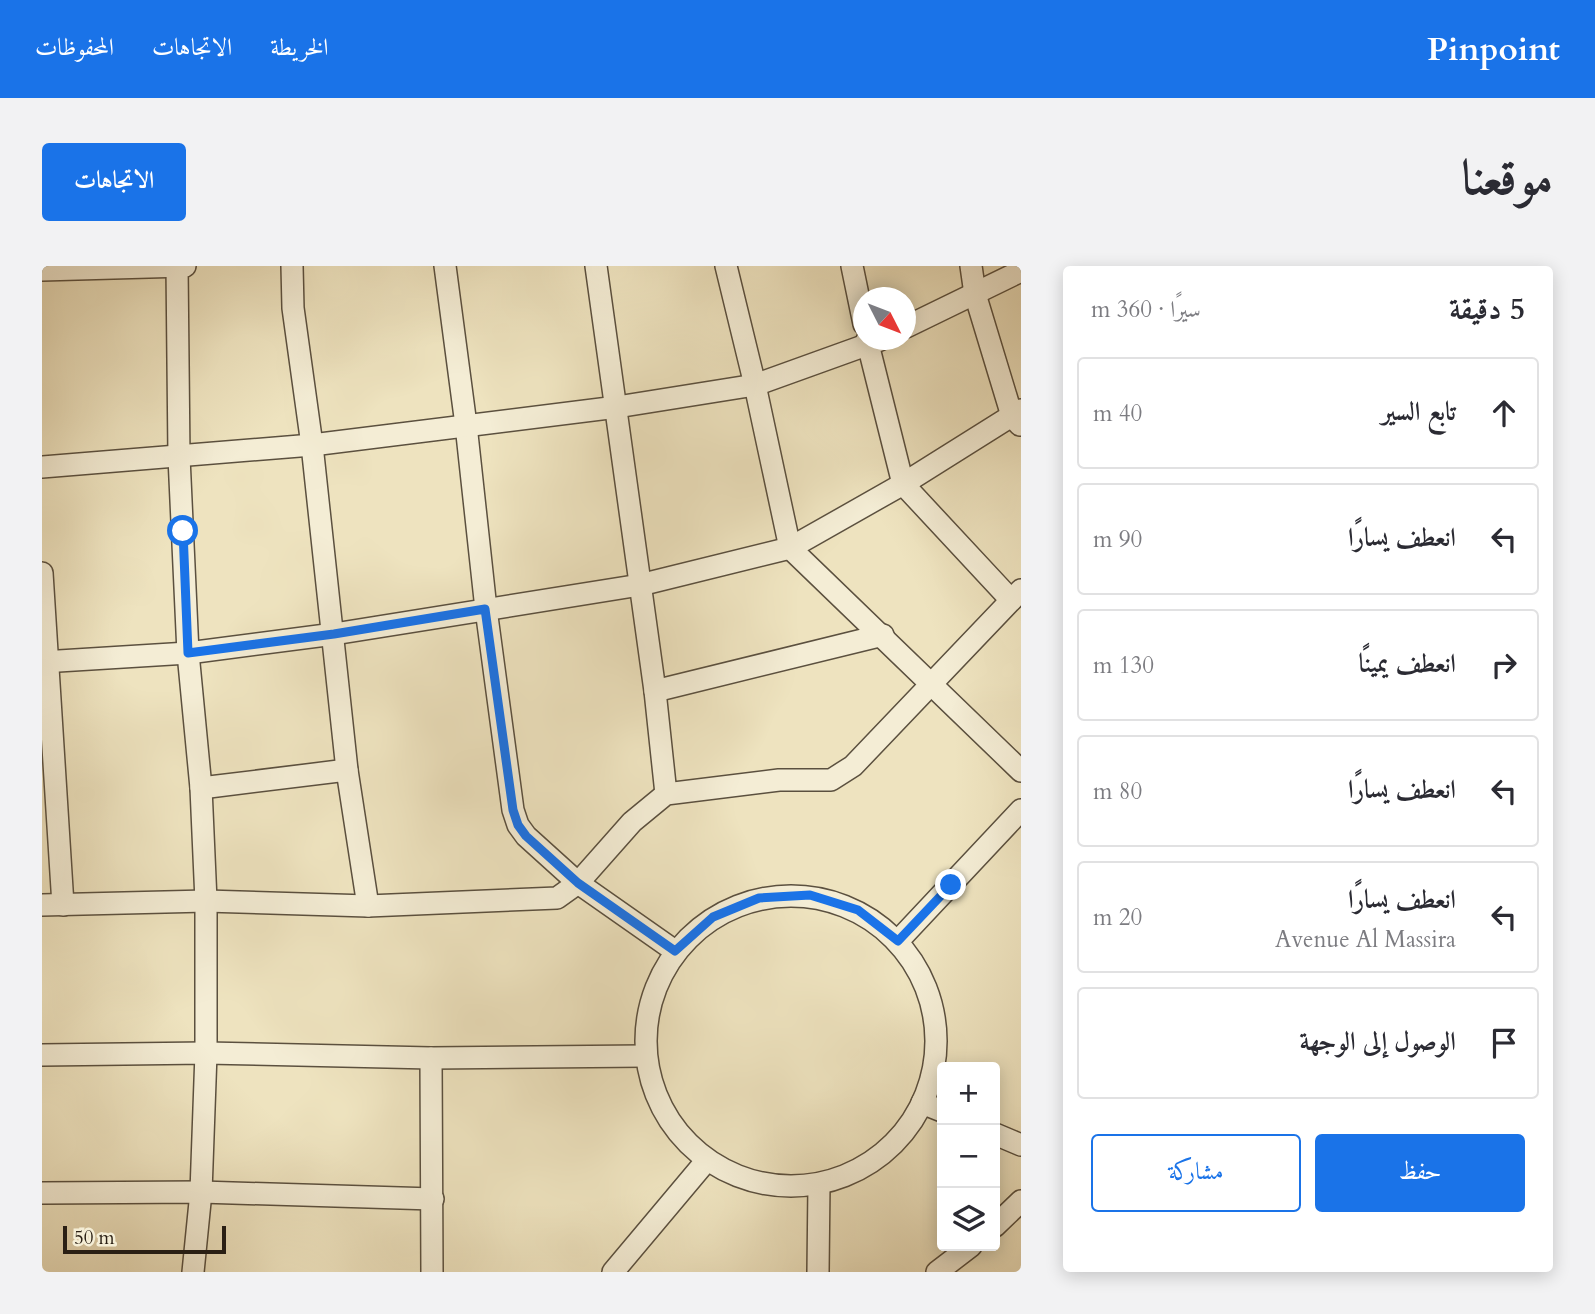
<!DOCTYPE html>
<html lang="ar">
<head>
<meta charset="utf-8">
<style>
	:root { --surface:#fff; --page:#f2f2f3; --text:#2b2b33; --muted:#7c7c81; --line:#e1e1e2; --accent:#1a73e8 }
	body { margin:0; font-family:Cardo,Amiri,serif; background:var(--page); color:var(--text); direction:rtl }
	.controls { position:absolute; right:21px; bottom:21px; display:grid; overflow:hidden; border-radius:7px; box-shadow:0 4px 18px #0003 }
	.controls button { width:63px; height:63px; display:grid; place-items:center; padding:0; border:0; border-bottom:2px solid var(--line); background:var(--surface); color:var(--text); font:35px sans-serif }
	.compass { position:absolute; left:811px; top:21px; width:63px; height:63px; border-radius:50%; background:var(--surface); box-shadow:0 4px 18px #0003; rotate:132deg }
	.scale { position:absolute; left:21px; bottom:18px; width:163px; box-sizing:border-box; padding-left:7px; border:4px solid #2a1f14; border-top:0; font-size:19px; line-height:24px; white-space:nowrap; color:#2a1f14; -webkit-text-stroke:5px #f4edd5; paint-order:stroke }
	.stop { position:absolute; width:21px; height:21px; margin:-16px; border:5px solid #1a73e8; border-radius:50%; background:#fff }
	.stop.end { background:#1a73e8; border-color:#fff; box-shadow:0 2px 7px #0008 }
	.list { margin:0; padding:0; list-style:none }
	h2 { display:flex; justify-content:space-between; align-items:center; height:91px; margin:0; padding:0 28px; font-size:30px }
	h2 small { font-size:23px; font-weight:400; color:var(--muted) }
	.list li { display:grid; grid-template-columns:46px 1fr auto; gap:21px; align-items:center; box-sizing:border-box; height:112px; margin:0 14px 14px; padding:0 14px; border:2px solid var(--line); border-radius:7px }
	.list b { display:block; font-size:26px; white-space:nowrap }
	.list p { margin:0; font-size:23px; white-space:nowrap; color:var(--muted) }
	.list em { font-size:23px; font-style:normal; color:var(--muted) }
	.actions { display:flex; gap:14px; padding:21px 28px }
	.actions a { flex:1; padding:16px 0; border:2px solid var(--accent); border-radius:7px; text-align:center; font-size:24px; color:var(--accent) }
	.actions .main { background:var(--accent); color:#fff }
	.icon { flex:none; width:38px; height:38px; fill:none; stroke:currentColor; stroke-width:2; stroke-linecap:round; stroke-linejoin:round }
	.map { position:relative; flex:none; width:979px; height:1006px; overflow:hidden; direction:ltr; border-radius:7px }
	header { display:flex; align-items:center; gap:42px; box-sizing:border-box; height:98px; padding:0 35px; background:var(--accent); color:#fff }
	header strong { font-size:33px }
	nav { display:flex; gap:38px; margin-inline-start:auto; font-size:24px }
	.intro { display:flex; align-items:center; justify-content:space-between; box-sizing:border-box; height:168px; padding:0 42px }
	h1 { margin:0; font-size:49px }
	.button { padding:18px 32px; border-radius:7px; background:var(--accent); color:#fff; font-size:24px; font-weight:700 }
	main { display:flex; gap:42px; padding:0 42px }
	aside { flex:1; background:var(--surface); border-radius:7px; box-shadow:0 4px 18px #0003 }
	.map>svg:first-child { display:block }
</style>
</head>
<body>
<header>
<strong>Pinpoint</strong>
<nav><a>الخريطة</a><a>الاتجاهات</a><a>المحفوظات</a></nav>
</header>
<div class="intro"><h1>موقعنا</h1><a class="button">الاتجاهات</a></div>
<main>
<aside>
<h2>5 دقيقة<small>سيرًا · 360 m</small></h2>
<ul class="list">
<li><svg class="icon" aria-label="ahead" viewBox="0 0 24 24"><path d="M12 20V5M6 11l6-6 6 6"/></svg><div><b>تابع السير</b></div><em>40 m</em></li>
<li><svg class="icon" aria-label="left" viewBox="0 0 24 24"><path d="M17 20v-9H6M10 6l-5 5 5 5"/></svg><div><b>انعطف يسارًا</b></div><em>90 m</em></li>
<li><svg class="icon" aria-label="right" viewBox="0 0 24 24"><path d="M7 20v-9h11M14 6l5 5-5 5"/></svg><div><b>انعطف يمينًا</b></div><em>130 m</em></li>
<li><svg class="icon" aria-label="left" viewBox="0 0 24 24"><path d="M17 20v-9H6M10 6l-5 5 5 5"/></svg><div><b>انعطف يسارًا</b></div><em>80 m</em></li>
<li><svg class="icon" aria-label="left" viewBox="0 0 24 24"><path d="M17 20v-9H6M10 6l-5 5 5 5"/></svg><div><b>انعطف يسارًا</b><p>Avenue Al Massira</p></div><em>20 m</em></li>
<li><svg class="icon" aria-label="arrive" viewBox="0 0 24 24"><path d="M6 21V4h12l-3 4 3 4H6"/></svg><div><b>الوصول إلى الوجهة</b></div></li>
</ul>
<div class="actions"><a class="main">حفظ</a><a>مشاركة</a></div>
</aside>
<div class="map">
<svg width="979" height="1006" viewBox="0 0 979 1006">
	<rect width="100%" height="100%" fill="#eee3bf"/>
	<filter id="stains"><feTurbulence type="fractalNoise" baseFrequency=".00286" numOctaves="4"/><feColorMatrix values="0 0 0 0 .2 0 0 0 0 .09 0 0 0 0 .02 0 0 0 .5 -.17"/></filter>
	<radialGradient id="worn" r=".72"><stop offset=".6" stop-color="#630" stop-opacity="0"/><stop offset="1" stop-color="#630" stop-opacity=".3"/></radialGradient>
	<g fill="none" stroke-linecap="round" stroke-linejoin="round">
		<g stroke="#5b503f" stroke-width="24">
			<g id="minor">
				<path d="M135 0 137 191 146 387 159 522 164 635V787L159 926 151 1006"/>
				<path d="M250 0 251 42 270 179 305 504 326 640"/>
				<path d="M403 0 424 159 444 343 471 544 476 559 484 570 536 617 633 685"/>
				<path d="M554 0 613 425 624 528"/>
				<path d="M684 0 713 119 748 282 979 505"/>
				<path d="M810 0 822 58"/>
				<path d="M929 0 933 28 970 150 978 159"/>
				<path d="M0 4 143 0"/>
				<path d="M864 61 979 5"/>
				<path d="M825 74 861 218 969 334"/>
				<path d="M0 201 270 179 575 141 713 119 838 74"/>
				<path d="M0 307 21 639"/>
				<path d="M0 396 146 387 292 368 598 319 748 282 861 218 979 144"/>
				<path d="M613 425 841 369"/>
				<path d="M159 522 305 504"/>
				<circle cx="749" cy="775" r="145"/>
				<path d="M0 639 164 635 326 640 515 632 536 617 590 556 624 528 737 514H789L811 500 979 324"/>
				<path d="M856 675 979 544"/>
				<path d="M0 789 164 787 389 792 603 790"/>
				<path d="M389 792 390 1006"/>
				<path d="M880 837 900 845"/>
				<path d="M953 868 979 879"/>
				<path d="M0 927 159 926 391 933"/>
				<path d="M953 960 979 935"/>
				<path d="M571 1006 665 894"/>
				<path d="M776 1006 777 918"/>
				<path d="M895 1006 929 980"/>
			</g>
		</g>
		<use href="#minor" stroke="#f4edd5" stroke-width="21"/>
	</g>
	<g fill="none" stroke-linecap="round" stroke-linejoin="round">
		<path stroke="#1a73e8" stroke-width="9" d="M141 265 146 387 292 368 443 343 471 544 476 559 484 570 536 617 633 685 671 651 717 632 768 629 816 644 856 675 909 619"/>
	</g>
	<rect width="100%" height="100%" filter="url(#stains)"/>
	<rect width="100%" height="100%" fill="url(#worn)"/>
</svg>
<div class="controls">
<button>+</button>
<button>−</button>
<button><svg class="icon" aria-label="layers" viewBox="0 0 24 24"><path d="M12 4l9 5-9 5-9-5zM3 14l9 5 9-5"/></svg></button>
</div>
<svg class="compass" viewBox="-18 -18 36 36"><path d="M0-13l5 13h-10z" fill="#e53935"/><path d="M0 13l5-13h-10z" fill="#7c7c81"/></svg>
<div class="scale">50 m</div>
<div class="stop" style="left:141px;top:265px"></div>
<div class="stop end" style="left:909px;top:619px"></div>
</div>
</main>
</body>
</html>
